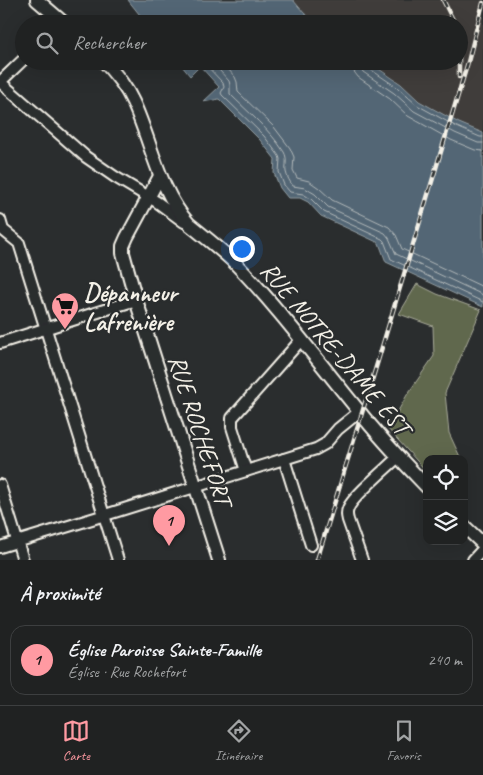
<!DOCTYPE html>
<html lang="fr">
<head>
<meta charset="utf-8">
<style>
	:root { --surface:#202222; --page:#282a2a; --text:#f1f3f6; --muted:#a2a4a5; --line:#3d3f40; --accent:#ff9aa2 }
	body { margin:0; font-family:Caveat,sans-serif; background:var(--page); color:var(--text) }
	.controls { position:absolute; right:15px; bottom:15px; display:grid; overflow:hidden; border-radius:10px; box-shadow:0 5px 20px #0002 }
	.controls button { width:45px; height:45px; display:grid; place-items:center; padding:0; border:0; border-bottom:1px solid var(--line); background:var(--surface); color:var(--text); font:25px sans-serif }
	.you { position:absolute; left:241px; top:248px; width:18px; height:18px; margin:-12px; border:4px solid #fff; border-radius:50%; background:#1a73e8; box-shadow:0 0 0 8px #1a73e833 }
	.badge { display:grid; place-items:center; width:32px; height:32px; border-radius:50%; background:var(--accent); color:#111; font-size:16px; font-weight:700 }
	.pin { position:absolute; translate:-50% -41px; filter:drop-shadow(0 1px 2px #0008) }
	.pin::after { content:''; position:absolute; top:26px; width:18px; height:15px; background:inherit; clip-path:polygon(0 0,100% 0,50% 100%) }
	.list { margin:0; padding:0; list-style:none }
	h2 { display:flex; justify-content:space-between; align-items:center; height:65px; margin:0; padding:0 20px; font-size:21px }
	h2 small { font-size:16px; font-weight:400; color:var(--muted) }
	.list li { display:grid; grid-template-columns:32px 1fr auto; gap:15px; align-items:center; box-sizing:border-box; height:70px; margin:0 10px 10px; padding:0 10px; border:1px solid var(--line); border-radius:15px }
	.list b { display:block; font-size:19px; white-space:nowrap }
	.list p { margin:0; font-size:16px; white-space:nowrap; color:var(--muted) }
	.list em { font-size:16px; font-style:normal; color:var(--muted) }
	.icon { flex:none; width:28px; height:28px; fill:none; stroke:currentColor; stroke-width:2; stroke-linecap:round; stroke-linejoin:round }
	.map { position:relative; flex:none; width:483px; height:560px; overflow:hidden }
	.search { position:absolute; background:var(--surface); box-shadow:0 5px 20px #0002; left:15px; right:15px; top:15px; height:55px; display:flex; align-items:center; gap:12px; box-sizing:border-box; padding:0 18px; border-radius:28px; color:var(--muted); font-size:19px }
	.sheet { height:145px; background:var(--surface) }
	nav { display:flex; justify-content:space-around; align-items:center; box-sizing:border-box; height:70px; border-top:1px solid var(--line); background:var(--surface); font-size:14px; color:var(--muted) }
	nav a { display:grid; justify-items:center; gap:2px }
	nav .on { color:var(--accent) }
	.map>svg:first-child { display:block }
</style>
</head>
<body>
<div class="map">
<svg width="483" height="560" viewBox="0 0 483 560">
	<rect width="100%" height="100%" fill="#2a2d2e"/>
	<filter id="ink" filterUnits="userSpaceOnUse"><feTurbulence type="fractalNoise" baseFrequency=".02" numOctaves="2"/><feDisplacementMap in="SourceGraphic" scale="10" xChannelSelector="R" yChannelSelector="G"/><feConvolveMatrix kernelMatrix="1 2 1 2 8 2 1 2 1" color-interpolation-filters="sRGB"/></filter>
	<g filter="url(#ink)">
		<path fill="#3f3c3b" d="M293 0H483V133L459 123 419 101 401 84 367 61H459V24H317L304 13Z"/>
		<path fill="#61684e" stroke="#aaac9b" d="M417 284 437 294 481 310 445 393 449 433 461 459H427V472L388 429 407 395 434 356 433 326 399 314Z"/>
		<g fill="#526675" stroke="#939ea3">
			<path d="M128 0H293L304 13 317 24H147Z"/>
			<path d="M178 61H367L401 84 419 101 459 123 483 133V307L386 262 379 243 321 216 308 202 300 198H288L280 188 274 173 275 159 260 140 219 99 203 102 219 87 200 66 190 76Z"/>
		</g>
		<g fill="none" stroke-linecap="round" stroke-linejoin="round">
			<g stroke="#b3b9ba" stroke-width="1">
				<path d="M185 61 190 67 198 62H201L204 63 223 83 224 87 221 93 222 95 264 136 279 156 280 159 279 172 284 185 290 192 303 194 311 199 324 212 382 239 384 241 391 259 483 302"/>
				<path d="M211 61 229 81 230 85V94C248 112 270 130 284 152 288 159 285 165 286 172 287 177 290 182 293 186L305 188 315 194 328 207 385 233 389 238 396 254 483 295"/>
				<path d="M221 61 235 77 237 82 238 92 274 127 290 148 294 157 293 170 297 178 309 181 319 188 332 200 389 227 396 235 402 249 483 287"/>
				<path d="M351 61 352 69 358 77 390 99 408 116 451 140 475 150 483 151"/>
				<path d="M359 61 360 67 363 72 394 93 414 111 455 133 478 143H483"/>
				<path d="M365 61 367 67 398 88 417 105 457 127 480 137H483"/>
			</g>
			<g stroke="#f4f1e8" stroke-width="14">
				<g id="minor">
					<path d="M0 82 86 157 115 177 157 202 184 222"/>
					<path d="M0 82 24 59"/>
					<path d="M0 220 3 230 19 243 118 560"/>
					<path d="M0 343 136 300"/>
					<path d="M284 459 311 545"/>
					<path d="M246 471 232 427V418L301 340"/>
					<path d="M0 485 23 560"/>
					<path d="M0 547 105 515 316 449 325 444 338 429 359 412"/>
					<path d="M362 560 348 520C347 516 346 513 348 509 351 498 388 467 398 457"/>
					<path d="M473 560 483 549"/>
				</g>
			</g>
			<g stroke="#f4f1e8" stroke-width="16">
				<g id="tertiary">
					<path d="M37 0 65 24"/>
					<path d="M104 61C115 74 126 86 133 102 152 143 158 189 189 224 204 236 219 248 233 261 278 307 317 360 358 410 379 437 403 462 427 487"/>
					<path d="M160 176 127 237 123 246V253L136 300 219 560"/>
					<path d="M464 526 483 544"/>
				</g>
			</g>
			<use href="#minor" stroke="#2a2d2e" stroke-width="10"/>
			<use href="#tertiary" stroke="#2a2d2e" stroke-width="12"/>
			<g stroke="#f4f1e8" stroke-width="4.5">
				<g id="rail">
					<path d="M443 0 455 24"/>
					<path d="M459 41V77"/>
					<path d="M317 560 373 377 468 62 483 3"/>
				</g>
			</g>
			<use href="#rail" stroke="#2a2d2e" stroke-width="2.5" stroke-dasharray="8" stroke-linecap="butt"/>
		</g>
	</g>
	<defs>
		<g id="supermarket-pin" transform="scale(1.4375)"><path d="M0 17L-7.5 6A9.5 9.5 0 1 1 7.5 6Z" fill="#ff9aa2" stroke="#2a2d2e"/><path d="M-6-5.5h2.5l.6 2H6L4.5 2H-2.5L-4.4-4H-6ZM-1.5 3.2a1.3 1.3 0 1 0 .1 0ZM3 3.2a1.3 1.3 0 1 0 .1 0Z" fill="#111"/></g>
	</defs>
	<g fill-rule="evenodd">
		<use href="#supermarket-pin" x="65" y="306"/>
	</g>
	<g text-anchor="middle" stroke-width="4.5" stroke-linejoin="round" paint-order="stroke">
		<g font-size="25" font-weight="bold" fill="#f4f1e8" stroke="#2a2d2e" text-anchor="start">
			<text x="84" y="301">Dépanneur<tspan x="84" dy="29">Lafrenière</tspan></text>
		</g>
		<g font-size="25" fill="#f4f1e8" stroke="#2a2d2e">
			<text transform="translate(336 348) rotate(50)" y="9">RUE NOTRE-DAME EST</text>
			<text transform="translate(201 430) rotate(72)" y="9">RUE ROCHEFORT</text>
		</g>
	</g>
</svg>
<div class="controls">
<button><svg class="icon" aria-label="locate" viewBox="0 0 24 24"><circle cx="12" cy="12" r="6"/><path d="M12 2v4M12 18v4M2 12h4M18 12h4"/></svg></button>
<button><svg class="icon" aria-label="layers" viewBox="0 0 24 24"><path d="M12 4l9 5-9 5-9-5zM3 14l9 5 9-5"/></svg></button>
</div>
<div class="you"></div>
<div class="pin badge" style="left:169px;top:546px">1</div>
<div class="search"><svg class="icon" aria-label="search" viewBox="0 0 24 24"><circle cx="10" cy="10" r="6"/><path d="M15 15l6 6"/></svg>Rechercher</div>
</div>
<section class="sheet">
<h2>À proximité<small></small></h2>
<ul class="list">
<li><span class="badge">1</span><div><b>Église Paroisse Sainte-Famille</b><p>Église · Rue Rochefort</p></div><em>240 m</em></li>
</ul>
</section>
<nav>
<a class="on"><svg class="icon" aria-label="map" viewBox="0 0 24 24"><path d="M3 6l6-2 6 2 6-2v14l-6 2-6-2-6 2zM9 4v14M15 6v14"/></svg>Carte</a>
<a><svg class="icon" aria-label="directions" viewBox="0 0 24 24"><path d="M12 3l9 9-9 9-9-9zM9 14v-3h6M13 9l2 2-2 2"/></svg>Itinéraire</a>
<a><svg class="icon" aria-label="saved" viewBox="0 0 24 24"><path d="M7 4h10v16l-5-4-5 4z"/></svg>Favoris</a>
</nav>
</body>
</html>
